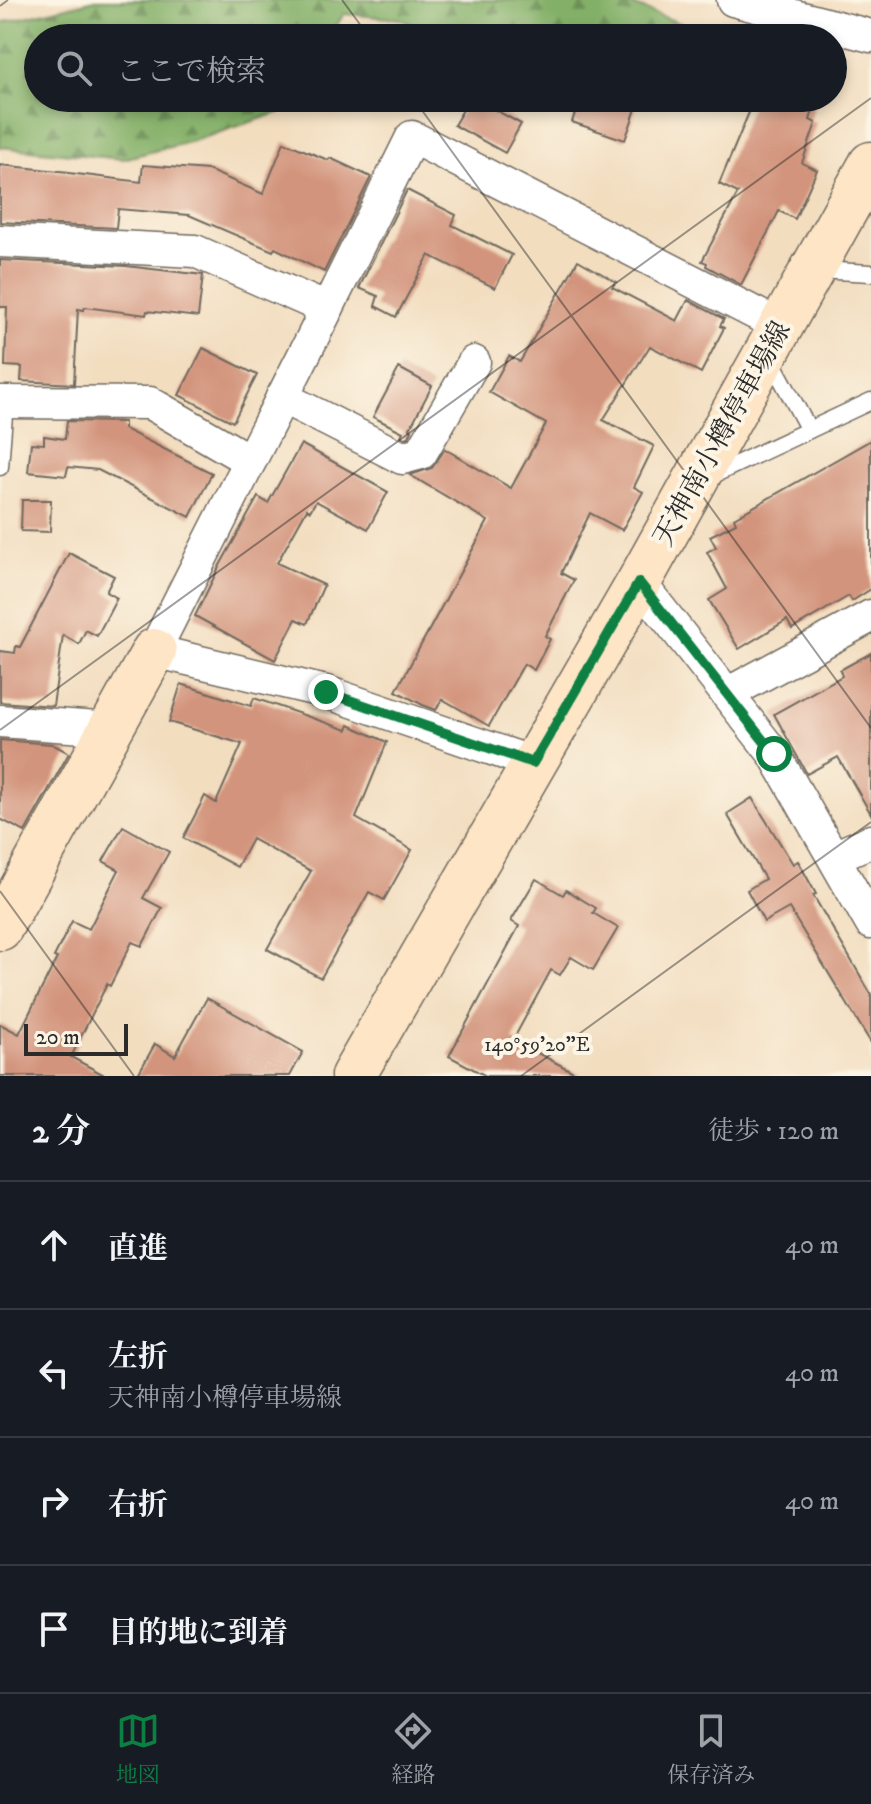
<!DOCTYPE html>
<html lang="ja">
<head>
<meta charset="utf-8">
<style>
	:root { --surface:#171b24; --page:#20242c; --text:#f1f3f6; --muted:#9ea1a6; --line:#363941; --accent:#0b8043 }
	body { margin:0; font-family:"IM FELL DW Pica","Noto Serif JP",serif; background:var(--page); color:var(--text) }
	.scale { position:absolute; left:24px; bottom:20px; width:104px; box-sizing:border-box; padding-left:8px; border:4px solid #2b2b2b; border-top:0; font-size:22px; line-height:28px; white-space:nowrap; color:#2b2b2b; -webkit-text-stroke:6px #fcf5e5; paint-order:stroke }
	.stop { position:absolute; width:24px; height:24px; margin:-18px; border:6px solid #0b8043; border-radius:50%; background:#fff }
	.stop.end { background:#0b8043; border-color:#fff; box-shadow:0 2px 8px #0008 }
	.list { margin:0; padding:0; list-style:none }
	h2 { display:flex; justify-content:space-between; align-items:center; height:104px; margin:0; padding:0 32px; font-size:34px }
	h2 small { font-size:26px; font-weight:400; color:var(--muted) }
	.list li { display:grid; grid-template-columns:52px 1fr auto; gap:24px; align-items:center; box-sizing:border-box; height:128px; padding:0 32px; border-top:2px solid var(--line) }
	.list b { display:block; font-size:30px; white-space:nowrap }
	.list p { margin:0; font-size:26px; white-space:nowrap; color:var(--muted) }
	.list em { font-size:26px; font-style:normal; color:var(--muted) }
	.icon { flex:none; width:44px; height:44px; fill:none; stroke:currentColor; stroke-width:2; stroke-linecap:round; stroke-linejoin:round }
	.map { position:relative; flex:none; width:871px; height:1076px; overflow:hidden }
	.search { position:absolute; background:var(--surface); box-shadow:0 4px 12px #0003; left:24px; right:24px; top:24px; height:88px; display:flex; align-items:center; gap:20px; box-sizing:border-box; padding:0 28px; border-radius:44px; color:var(--muted); font-size:30px }
	.sheet { height:616px; background:var(--surface) }
	nav { display:flex; justify-content:space-around; align-items:center; box-sizing:border-box; height:112px; border-top:2px solid var(--line); background:var(--surface); font-size:22px; color:var(--muted) }
	nav a { display:grid; justify-items:center; gap:4px }
	nav .on { color:var(--accent) }
	.map>svg:first-child { display:block }
</style>
</head>
<body>
<div class="map">
<svg width="871" height="1076" viewBox="0 0 871 1076">
	<defs>
		<pattern id="forest-firs" width="22" height="20" patternUnits="userSpaceOnUse" patternTransform="scale(2)"><rect width="22" height="20" fill="#83b068"/><path d="M5 1l3.5 6h-7zM16 11l3.5 6h-7z" fill="#6b8f56"/></pattern>
	</defs>
	<rect width="100%" height="100%" fill="#fcf5e5"/>
	<filter id="ink" filterUnits="userSpaceOnUse"><feTurbulence type="fractalNoise" baseFrequency=".0125" numOctaves="2"/><feDisplacementMap in="SourceGraphic" scale="16" xChannelSelector="R" yChannelSelector="G"/><feConvolveMatrix kernelMatrix="1 2 1 2 8 2 1 2 1" color-interpolation-filters="sRGB"/></filter>
	<filter id="wash" filterUnits="userSpaceOnUse"><feTurbulence type="fractalNoise" baseFrequency=".006" numOctaves="4" result="noise"/><feDisplacementMap in="SourceGraphic" scale="32" xChannelSelector="R" yChannelSelector="G"/><feGaussianBlur stdDeviation="1.8" result="paint"/><feColorMatrix in="noise" values="0 0 0 0 0 0 0 0 0 0 0 0 0 0 0 0 0 1.4 0 .05"/><feComposite in="paint" operator="in"/></filter>
	<g filter="url(#wash)">
		<rect width="100%" height="100%" fill="#f2ddbf"/>
		<path fill="url(#forest-firs)" stroke="#576e4a" stroke-width="2" d="M95 0H620L685 25 680 38H438L401 19 344 14 328 38H38V98H295L290 109 193 141 123 159 0 147V23Z"/>
		<g id="blocks">
			<g fill="#d3947d">
				<path d="M470 98H474L521 124 505 153 454 125Z"/>
				<path d="M580 98H602L636 109 625 140 572 122Z"/>
				<path d="M755 98H817L810 120 816 123 802 163 817 170 795 219 779 211 741 285 706 266 707 263 702 261 738 193 719 184Z"/>
				<path d="M284 142 328 160 330 158 371 177 324 272 275 248 273 251 189 215 118 209 116 228 0 222V165L69 172V173L141 182 143 165 208 170 263 194Z"/>
				<path d="M407 190 456 215 452 225 512 255 495 288 429 255 396 317 375 306 378 296 359 288Z"/>
				<path d="M0 260 126 266 203 275 198 317 147 311 146 315 85 307 84 310 78 309 74 384 21 381 22 367 5 366 7 307H0Z"/>
				<path d="M578 260 616 282 612 287 677 321 688 300 724 319 720 326 724 328 701 373 650 346 603 420 654 446 634 487 643 492 622 530 590 513 561 573 574 580 545 636 550 639 534 670 524 664 489 726 442 699 436 710 423 705 396 691 488 521 410 475 432 468 445 449 511 488 546 424 489 392 509 356 520 362Z"/>
				<path d="M203 348 257 375 233 422 179 395Z"/>
				<path d="M399 368 432 386 410 428 412 430 409 437 404 438 401 436 403 432 373 417Z"/>
				<path d="M67 421 124 422V429L212 473 190 517 98 470 68 467 66 476 28 472 31 443 44 444V436L65 439Z"/>
				<path d="M871 440V589L852 601 849 596 792 629 787 620 739 649 709 600 727 589 707 552 716 547 710 536 736 523 734 518Z"/>
				<path d="M301 444 388 492 368 529 316 501 310 511 307 509 277 563 324 585 307 624 296 619 275 660 195 616 219 567 258 497 268 503Z"/>
				<path d="M22 500H51L50 532 21 531Z"/>
				<path d="M69 553 114 576 106 592 117 598 97 636 86 630 79 644 63 635 53 706 0 702V651L15 653 16 646 20 647Z"/>
				<path d="M871 653V814L838 757 807 774 774 714 842 676 840 670Z"/>
				<path d="M181 684 251 706 254 698 347 730 349 725 387 742 356 818 412 850 384 900 369 892 321 978 267 949 311 871 252 839 237 867 183 838 205 796 216 803 242 744 169 722Z"/>
				<path d="M0 740 52 744 69 753 25 832 0 819Z"/>
				<path d="M752 798 793 864 798 861 816 894 813 895 871 994V1043L789 908 764 922 747 890 765 879 727 814Z"/>
				<path d="M123 826 169 852 143 898 162 908 142 946 132 942 110 986 107 984 71 1057 106 1076H0V1024L19 1034 57 958 54 957 72 921 89 929 119 870 103 861Z"/>
				<path d="M536 879 563 895 566 890 596 908 593 913 618 928 593 970 571 957 560 975 551 970 513 1040 581 1076H486L449 1056 519 926 511 921Z"/>
				<path d="M207 998 303 1052 290 1076H137L155 1044 175 1056Z"/>
			</g>
		</g>
	</g>
	<g filter="url(#ink)">
		<use href="#blocks" fill-opacity="0" stroke="#71695f" stroke-width="2"/>
		<g fill="none" stroke-linecap="round" stroke-linejoin="round">
			<g stroke="#71695f" stroke-width="19">
				<g id="lane">
					<path d="M818 270 871 273"/>
					<path d="M770 358 809 430"/>
					<path d="M0 467 5 402"/>
					<path d="M709 477 871 401"/>
				</g>
			</g>
			<g stroke="#71695f" stroke-width="35">
				<g id="street">
					<path d="M733 0 871 36"/>
					<path d="M0 241 195 251 327 309"/>
					<path d="M282 397 402 458 421 453 474 362"/>
					<path d="M0 402 150 403 250 461"/>
					<path d="M639 582 774 754 871 923"/>
					<path d="M727 694 871 616"/>
					<path d="M0 721 112 729"/>
					<path d="M533 763 326 692 154 651 327 309 412 137 780 326"/>
					<path d="M834 857 871 841"/>
				</g>
			</g>
			<g stroke="#71695f" stroke-width="47">
				<g id="secondary">
					<path d="M0 928 154 651"/>
					<path d="M353 1076 639 582 871 164"/>
				</g>
			</g>
			<use href="#lane" stroke="#fff" stroke-width="16"/>
			<use href="#street" stroke="#fff" stroke-width="32"/>
			<use href="#secondary" stroke="#fde5c5" stroke-width="44"/>
		</g>
	</g>
	<g fill="none" stroke-linecap="round" stroke-linejoin="round" filter="url(#ink)">
		<path stroke="#0b8043" stroke-width="10" d="M326 692 533 763 639 582 774 754"/>
	</g>
	<path fill="none" stroke="#2b2b2b" stroke-width="2" stroke-opacity="0.45" d="M342 0 370 38M0 6 8 0M413 98 871 728M0 730 871 98M0 891 134 1076M521 1076 871 822"/>
	<g text-anchor="middle" stroke-width="8" stroke-linejoin="round" paint-order="stroke">
		<g font-size="28" fill="#2b2b2b" stroke="#fcf5e5">
			<text transform="translate(721 433) rotate(-61)" y="10">天神南小樽停車場線</text>
		</g>
	</g>
	<g font-size="20" text-anchor="middle" fill="#2b2b2b" stroke="#fcf5e5" stroke-width="8" stroke-linejoin="round" paint-order="stroke">
		<text x="537" y="1051">140°59'20"E</text>
	</g>
</svg>
<div class="scale">20 m</div>
<div class="stop" style="left:774px;top:754px"></div>
<div class="stop end" style="left:326px;top:692px"></div>
<div class="search"><svg class="icon" aria-label="search" viewBox="0 0 24 24"><circle cx="10" cy="10" r="6"/><path d="M15 15l6 6"/></svg>ここで検索</div>
</div>
<section class="sheet">
<h2>2 分<small>徒歩 · 120 m</small></h2>
<ul class="list">
<li><svg class="icon" aria-label="ahead" viewBox="0 0 24 24"><path d="M12 20V5M6 11l6-6 6 6"/></svg><div><b>直進</b></div><em>40 m</em></li>
<li><svg class="icon" aria-label="left" viewBox="0 0 24 24"><path d="M17 20v-9H6M10 6l-5 5 5 5"/></svg><div><b>左折</b><p>天神南小樽停車場線</p></div><em>40 m</em></li>
<li><svg class="icon" aria-label="right" viewBox="0 0 24 24"><path d="M7 20v-9h11M14 6l5 5-5 5"/></svg><div><b>右折</b></div><em>40 m</em></li>
<li><svg class="icon" aria-label="arrive" viewBox="0 0 24 24"><path d="M6 21V4h12l-3 4 3 4H6"/></svg><div><b>目的地に到着</b></div></li>
</ul>
</section>
<nav>
<a class="on"><svg class="icon" aria-label="map" viewBox="0 0 24 24"><path d="M3 6l6-2 6 2 6-2v14l-6 2-6-2-6 2zM9 4v14M15 6v14"/></svg>地図</a>
<a><svg class="icon" aria-label="directions" viewBox="0 0 24 24"><path d="M12 3l9 9-9 9-9-9zM9 14v-3h6M13 9l2 2-2 2"/></svg>経路</a>
<a><svg class="icon" aria-label="saved" viewBox="0 0 24 24"><path d="M7 4h10v16l-5-4-5 4z"/></svg>保存済み</a>
</nav>
</body>
</html>
